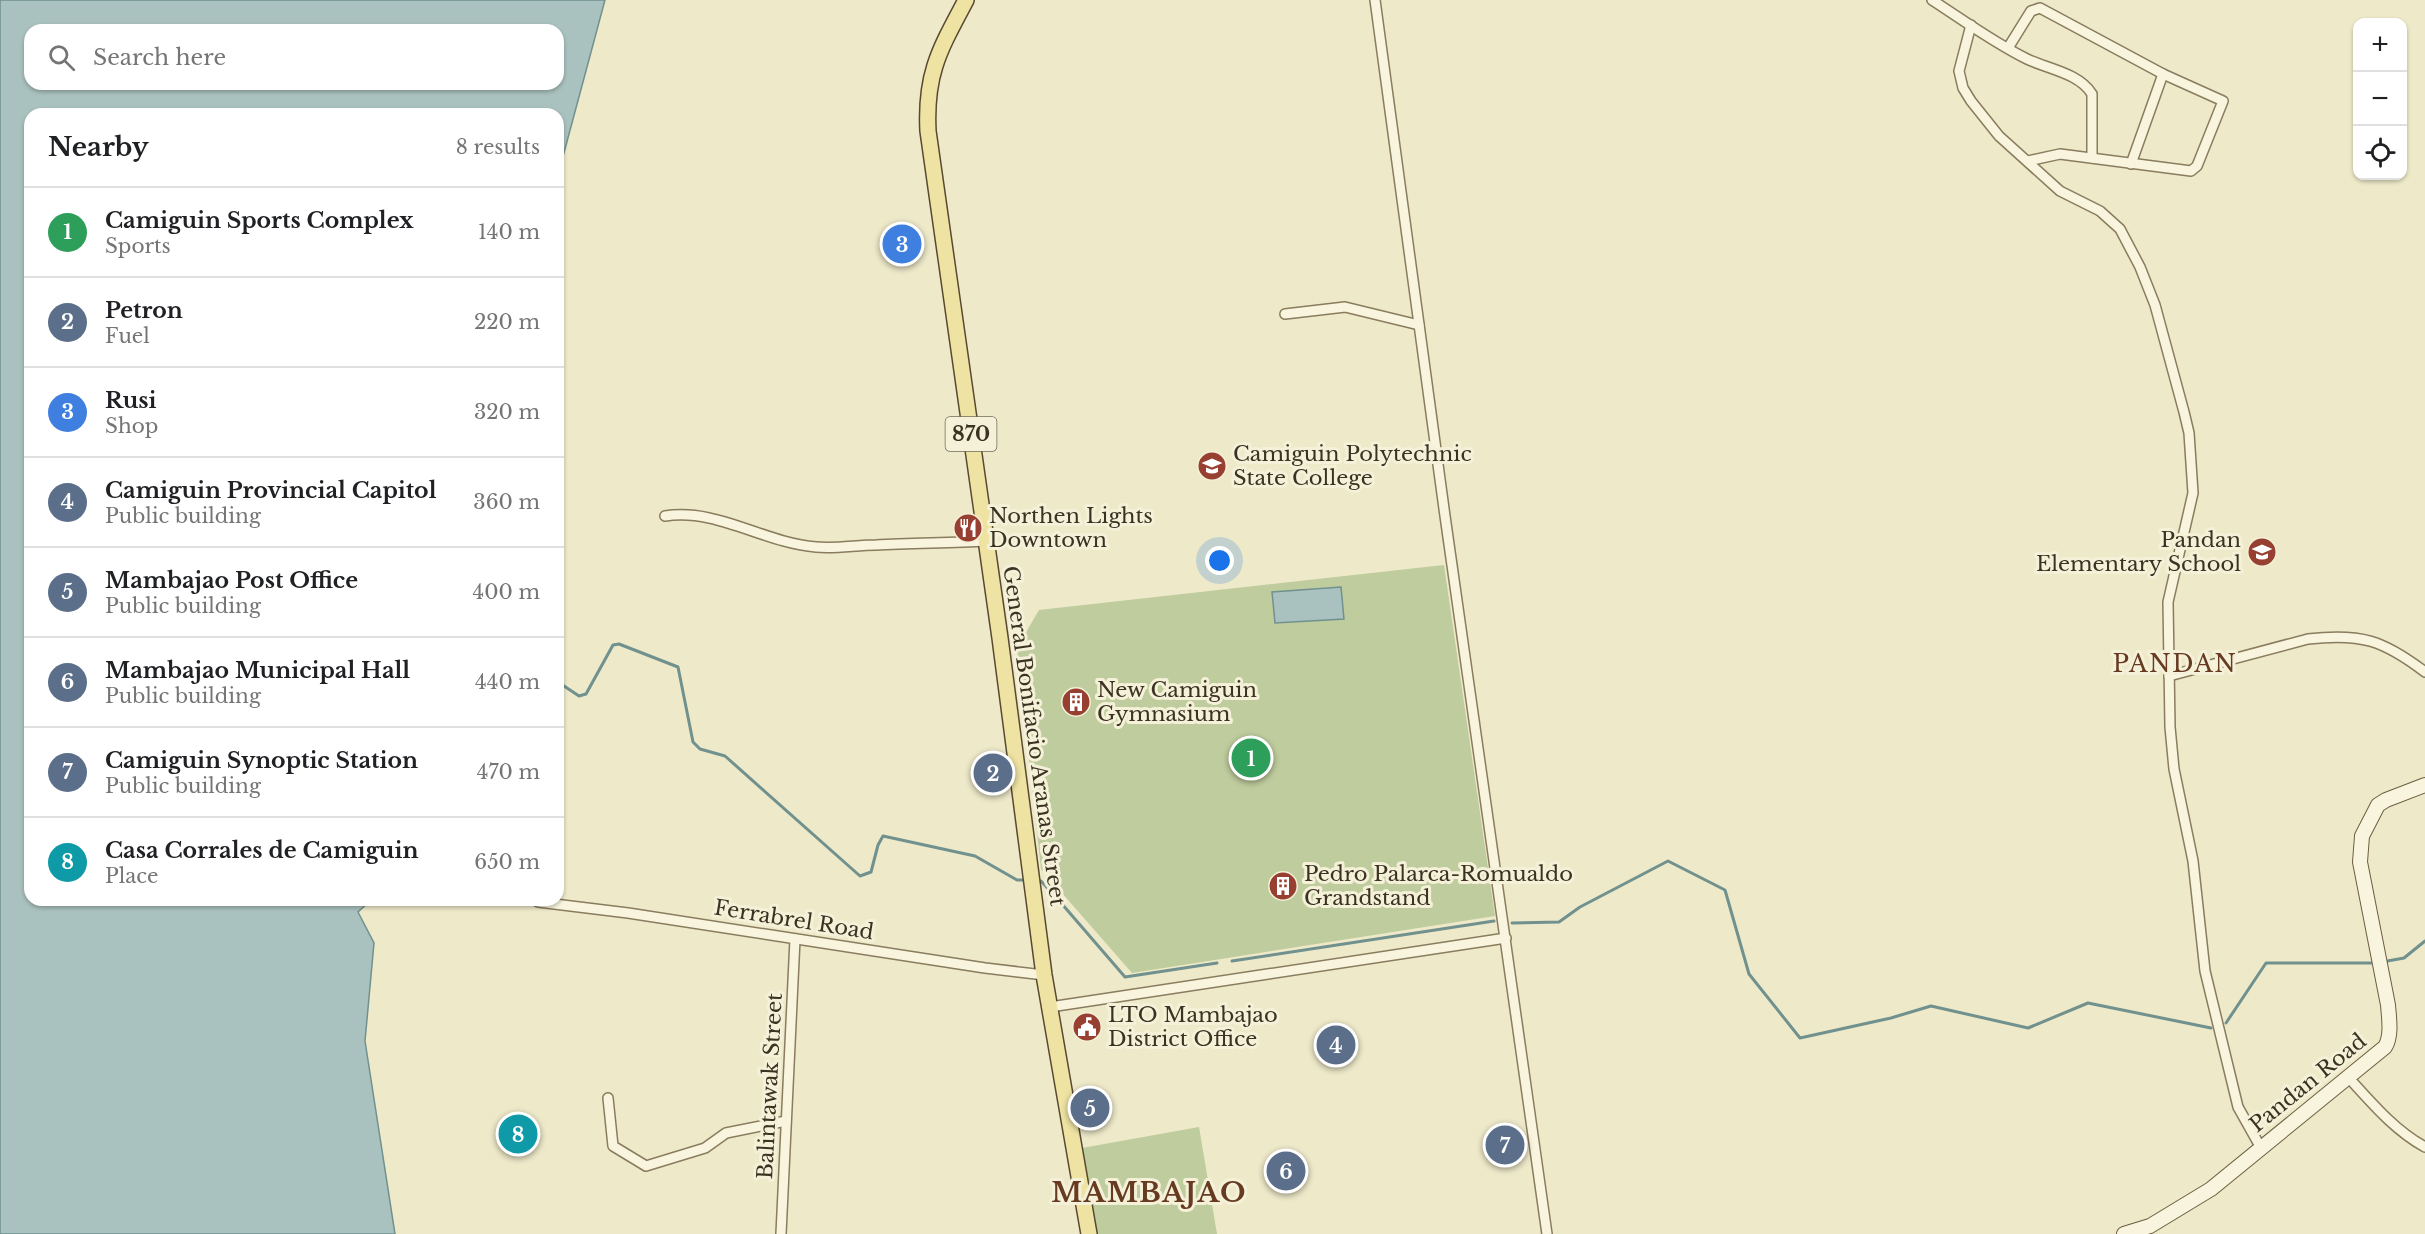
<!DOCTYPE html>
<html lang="en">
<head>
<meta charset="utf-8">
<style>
	:root { --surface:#fff; --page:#f6f6f6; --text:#202124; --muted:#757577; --line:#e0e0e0; --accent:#973f30 }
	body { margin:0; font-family:"Libre Baskerville",serif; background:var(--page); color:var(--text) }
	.controls { position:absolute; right:18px; top:18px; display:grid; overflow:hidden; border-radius:12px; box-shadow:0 2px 4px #0004 }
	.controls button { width:54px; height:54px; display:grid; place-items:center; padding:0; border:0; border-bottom:2px solid var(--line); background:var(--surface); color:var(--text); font:30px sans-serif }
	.you { position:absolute; left:1220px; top:561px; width:21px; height:21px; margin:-15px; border:4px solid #fff; border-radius:50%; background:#1a73e8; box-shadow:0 0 0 9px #1a73e833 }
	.badge { display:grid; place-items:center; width:39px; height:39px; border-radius:50%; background:var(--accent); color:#fff; font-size:20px; font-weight:700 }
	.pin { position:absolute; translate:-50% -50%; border:3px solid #fff; box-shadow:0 2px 6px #0006 }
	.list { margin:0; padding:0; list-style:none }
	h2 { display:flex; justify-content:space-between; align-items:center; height:78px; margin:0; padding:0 24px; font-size:26px }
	h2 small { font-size:20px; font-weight:400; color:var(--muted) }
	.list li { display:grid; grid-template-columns:39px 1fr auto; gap:18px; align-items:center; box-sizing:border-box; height:90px; padding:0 24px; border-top:2px solid var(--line) }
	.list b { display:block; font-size:22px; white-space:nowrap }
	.list p { margin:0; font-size:20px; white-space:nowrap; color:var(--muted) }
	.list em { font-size:20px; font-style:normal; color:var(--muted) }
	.icon { flex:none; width:33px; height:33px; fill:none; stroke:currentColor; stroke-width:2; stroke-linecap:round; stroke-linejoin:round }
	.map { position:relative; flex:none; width:2425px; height:1234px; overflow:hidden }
	.search { position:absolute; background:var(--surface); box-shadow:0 2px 4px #0004; left:24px; top:24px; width:540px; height:66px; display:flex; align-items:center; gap:15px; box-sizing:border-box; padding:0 21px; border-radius:18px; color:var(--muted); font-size:22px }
	.panel { position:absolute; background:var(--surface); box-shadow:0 2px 4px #0004; left:24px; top:108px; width:540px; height:798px; border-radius:18px }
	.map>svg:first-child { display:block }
</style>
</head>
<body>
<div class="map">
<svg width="2425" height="1234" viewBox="0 0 2425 1234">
	<rect width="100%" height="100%" fill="#eee9c9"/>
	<g fill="#bfcc9d">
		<path d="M1444 565 1495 916 1132 973 1041 869 1017 648 1039 610Z"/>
		<path d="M1199 1127 1217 1234H1096L1082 1148Z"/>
	</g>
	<g fill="#aac2bf" stroke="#70918e" stroke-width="1.5" fill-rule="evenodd">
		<path d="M0 0H605L558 175V114H30V900H371L358 912 374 943 365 1041 395 1234H0ZM30 30H558V84H30Z"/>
		<path d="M1341 587 1344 619 1275 623 1272 592Z"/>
	</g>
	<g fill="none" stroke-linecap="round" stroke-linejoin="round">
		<g stroke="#70918e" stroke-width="3">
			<path d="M558 682 579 696 586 694 613 645 619 644 678 667 693 742 700 749 725 756 860 876 871 872 878 845 883 836 975 856 1017 880H1027"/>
			<path d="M1036 881H1041L1053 894"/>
			<path d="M1062 904 1125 977 1217 963"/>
			<path d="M1512 923 1559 922 1580 907 1668 861 1725 890 1749 974 1800 1038 1891 1018 1931 1006 2028 1028 2088 1003 2211 1028"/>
			<path d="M1232 961 1494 921"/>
			<path d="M2382 962 2404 958 2425 941"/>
			<path d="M2226 1023 2266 963H2371"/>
		</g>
		<g stroke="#8a7c5e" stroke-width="12">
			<g id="street">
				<path d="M1375 0 1445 516 1547 1234"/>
				<path d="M1932 0C1963 20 1994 43 2027 59 2048 69 2079 73 2092 94V158"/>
				<path d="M1971 25 1959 71 1963 88 1971 101 1999 136 2060 191 2100 211 2120 229 2140 267 2155 305 2184 412 2189 433 2193 493 2168 602 2170 727 2174 769 2193 861 2205 971 2238 1107 2261 1148"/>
				<path d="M2008 48 2031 11 2040 8 2163 74 2223 101 2197 166 2191 171 2060 154 2028 161"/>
				<path d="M2131 164 2163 74"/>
				<path d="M1285 314 1345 307 1419 325"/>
				<path d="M665 516C718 508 764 543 816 547 835 549 857 545 876 545 913 543 950 543 986 541"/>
				<path d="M2169 676 2308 639C2361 633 2383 640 2425 672"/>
				<path d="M538 902 628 913 985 968 1044 975"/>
				<path d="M1050 1007 1506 938"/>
				<path d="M2348 1077C2371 1102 2394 1130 2425 1147"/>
				<path d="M608 1098 613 1146 646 1166 705 1148 726 1133 786 1121"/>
				<path d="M781 1234 795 939"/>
			</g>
		</g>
		<g stroke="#6c5d41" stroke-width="16">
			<path id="secondary" d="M2124 1234 2150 1226 2211 1189 2385 1047C2392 1036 2389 1018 2388 1005L2360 862 2362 836 2378 805 2386 800 2425 785"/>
		</g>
		<g stroke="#584a32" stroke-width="18">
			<path id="primary" d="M966 0C940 49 925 73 928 131L1000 638 1044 975 1089 1234"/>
		</g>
		<use href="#street" stroke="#f8f4dd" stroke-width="9"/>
		<use href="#secondary" stroke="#f8f4dd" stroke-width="14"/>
		<use href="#primary" stroke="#efe3a3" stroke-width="15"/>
	</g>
	<defs>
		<g id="university-disc" transform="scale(1.5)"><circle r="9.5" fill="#973f30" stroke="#f5f1d9"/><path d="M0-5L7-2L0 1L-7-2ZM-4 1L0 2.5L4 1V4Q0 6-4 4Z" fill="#fff"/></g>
		<g id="restaurant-disc" transform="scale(1.5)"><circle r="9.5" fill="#973f30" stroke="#f5f1d9"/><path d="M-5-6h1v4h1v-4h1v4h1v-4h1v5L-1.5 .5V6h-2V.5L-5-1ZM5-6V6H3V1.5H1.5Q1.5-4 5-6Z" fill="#fff"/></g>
		<g id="school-disc" transform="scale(1.5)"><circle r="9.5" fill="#973f30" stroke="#f5f1d9"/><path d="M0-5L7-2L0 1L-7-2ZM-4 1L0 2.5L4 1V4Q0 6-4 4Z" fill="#fff"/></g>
		<g id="building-disc" transform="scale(1.5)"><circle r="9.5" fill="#973f30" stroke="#f5f1d9"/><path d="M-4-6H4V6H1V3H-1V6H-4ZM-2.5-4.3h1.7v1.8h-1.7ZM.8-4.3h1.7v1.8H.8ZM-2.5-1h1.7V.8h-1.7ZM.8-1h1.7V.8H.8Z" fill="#fff"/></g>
		<g id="civic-disc" transform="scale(1.5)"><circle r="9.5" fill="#973f30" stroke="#f5f1d9"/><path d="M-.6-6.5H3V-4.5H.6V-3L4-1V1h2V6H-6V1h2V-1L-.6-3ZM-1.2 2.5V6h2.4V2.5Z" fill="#fff"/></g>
	</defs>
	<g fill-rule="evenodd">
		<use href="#university-disc" x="1212" y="466"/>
		<use href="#restaurant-disc" x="968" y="528"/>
		<use href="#school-disc" x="2262" y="552"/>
		<use href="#building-disc" x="1076" y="702"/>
		<use href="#building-disc" x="1283" y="886"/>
		<use href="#civic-disc" x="1087" y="1027"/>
	</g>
	<g text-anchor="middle" stroke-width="6" stroke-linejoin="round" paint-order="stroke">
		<rect fill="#f5f1d9" stroke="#736b58" stroke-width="1.5" x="945.5" y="417" width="51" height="34" rx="4.5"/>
		<g font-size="20" font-weight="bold" fill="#3b3221">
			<text x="971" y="441">870</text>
		</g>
		<g font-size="21" fill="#3b3221" stroke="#f5f1d9" text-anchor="start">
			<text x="1233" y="461">Camiguin Polytechnic<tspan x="1233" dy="24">State College</tspan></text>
			<text x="989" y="523">Northen Lights<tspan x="989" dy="24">Downtown</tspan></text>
			<text x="2241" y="547" text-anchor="end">Pandan<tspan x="2241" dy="24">Elementary School</tspan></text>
			<text x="1097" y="697">New Camiguin<tspan x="1097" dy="24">Gymnasium</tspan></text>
			<text x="1304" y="881">Pedro Palarca-Romualdo<tspan x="1304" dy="24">Grandstand</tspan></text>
			<text x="1108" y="1022">LTO Mambajao<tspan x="1108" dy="24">District Office</tspan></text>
		</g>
		<g font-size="21" fill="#3b3221" stroke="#f5f1d9">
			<text transform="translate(1034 736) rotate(82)" y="7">General Bonifacio Aranas Street</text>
			<text transform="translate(794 920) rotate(9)" y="7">Ferrabrel Road</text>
			<text transform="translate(2308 1083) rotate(-39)" y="7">Pandan Road</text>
			<text transform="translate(770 1086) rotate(-87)" y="7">Balintawak Street</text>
		</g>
		<g font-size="24" letter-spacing="1.5" fill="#663b22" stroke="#f5f1d9">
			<text x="2175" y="672">PANDAN</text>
		</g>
		<g font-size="27" font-weight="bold" letter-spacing="1.5" fill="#663b22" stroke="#f5f1d9">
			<text x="1149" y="1202">MAMBAJAO</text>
		</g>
	</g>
</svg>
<div class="controls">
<button>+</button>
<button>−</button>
<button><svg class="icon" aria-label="locate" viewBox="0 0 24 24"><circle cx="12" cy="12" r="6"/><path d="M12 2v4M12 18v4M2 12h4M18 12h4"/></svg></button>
</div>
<div class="you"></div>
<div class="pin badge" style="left:1251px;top:758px;background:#2e9e5b">1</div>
<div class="pin badge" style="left:993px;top:773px;background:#5c6f8a">2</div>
<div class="pin badge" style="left:902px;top:244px;background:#3f7fe0">3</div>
<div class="pin badge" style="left:1336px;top:1045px;background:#5c6f8a">4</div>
<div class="pin badge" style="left:1090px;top:1108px;background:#5c6f8a">5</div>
<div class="pin badge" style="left:1286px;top:1171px;background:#5c6f8a">6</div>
<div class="pin badge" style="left:1505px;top:1145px;background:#5c6f8a">7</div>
<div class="pin badge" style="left:518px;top:1134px;background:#0f9aa8">8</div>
<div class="search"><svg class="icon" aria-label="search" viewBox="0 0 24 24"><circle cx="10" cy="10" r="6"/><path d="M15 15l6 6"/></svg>Search here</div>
<section class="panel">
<h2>Nearby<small>8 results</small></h2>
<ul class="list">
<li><span class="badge" style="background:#2e9e5b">1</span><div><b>Camiguin Sports Complex</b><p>Sports</p></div><em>140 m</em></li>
<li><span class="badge" style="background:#5c6f8a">2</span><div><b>Petron</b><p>Fuel</p></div><em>220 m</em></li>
<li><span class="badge" style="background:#3f7fe0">3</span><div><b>Rusi</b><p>Shop</p></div><em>320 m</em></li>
<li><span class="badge" style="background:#5c6f8a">4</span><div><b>Camiguin Provincial Capitol</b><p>Public building</p></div><em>360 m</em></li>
<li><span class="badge" style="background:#5c6f8a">5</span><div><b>Mambajao Post Office</b><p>Public building</p></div><em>400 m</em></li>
<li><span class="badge" style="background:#5c6f8a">6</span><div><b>Mambajao Municipal Hall</b><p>Public building</p></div><em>440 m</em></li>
<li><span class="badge" style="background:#5c6f8a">7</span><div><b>Camiguin Synoptic Station</b><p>Public building</p></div><em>470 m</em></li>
<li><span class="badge" style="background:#0f9aa8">8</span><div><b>Casa Corrales de Camiguin</b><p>Place</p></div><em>650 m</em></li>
</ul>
</section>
</div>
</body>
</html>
